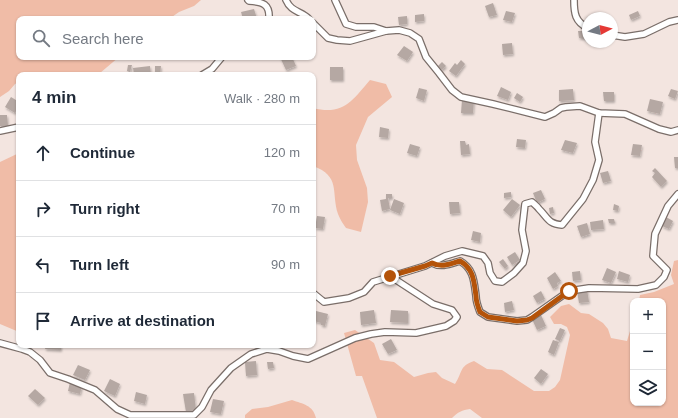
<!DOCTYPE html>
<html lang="en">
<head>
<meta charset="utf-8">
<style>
	:root { --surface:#fff; --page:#f2f2f3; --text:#1f2937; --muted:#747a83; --line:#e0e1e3 }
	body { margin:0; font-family:Arial,sans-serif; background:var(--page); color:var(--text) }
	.controls { position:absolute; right:12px; bottom:12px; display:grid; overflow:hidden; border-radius:8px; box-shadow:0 1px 3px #0004 }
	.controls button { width:36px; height:36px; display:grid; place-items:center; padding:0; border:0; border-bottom:1px solid var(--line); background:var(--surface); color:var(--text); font:20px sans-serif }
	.compass { position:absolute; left:582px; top:12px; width:36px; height:36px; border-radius:50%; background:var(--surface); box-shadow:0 1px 3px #0004; rotate:83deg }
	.stop { position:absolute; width:12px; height:12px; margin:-9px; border:3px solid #b45309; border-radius:50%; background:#fff }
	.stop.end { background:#b45309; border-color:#fff; box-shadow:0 1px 4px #0008 }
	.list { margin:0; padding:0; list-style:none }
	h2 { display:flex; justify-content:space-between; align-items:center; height:52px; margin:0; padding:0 16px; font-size:17px }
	h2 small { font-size:13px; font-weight:400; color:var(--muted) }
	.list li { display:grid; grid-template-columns:26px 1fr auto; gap:12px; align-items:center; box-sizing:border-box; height:56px; padding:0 16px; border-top:1px solid var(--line) }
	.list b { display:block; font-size:15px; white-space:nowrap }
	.list em { font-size:13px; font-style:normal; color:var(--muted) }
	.icon { flex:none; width:22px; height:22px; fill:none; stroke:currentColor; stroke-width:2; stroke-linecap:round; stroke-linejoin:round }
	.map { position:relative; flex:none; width:678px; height:418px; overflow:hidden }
	.search { position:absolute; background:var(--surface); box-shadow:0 1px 3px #0004; left:16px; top:16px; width:300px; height:44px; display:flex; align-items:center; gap:10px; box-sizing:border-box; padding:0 14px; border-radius:8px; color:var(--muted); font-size:15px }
	.panel { position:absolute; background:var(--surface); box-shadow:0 1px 3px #0004; left:16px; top:72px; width:300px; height:276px; border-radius:8px }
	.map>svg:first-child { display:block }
</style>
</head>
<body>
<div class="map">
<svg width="678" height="418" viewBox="0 0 678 418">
	<defs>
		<filter id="shadow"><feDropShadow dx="1" dy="2" stdDeviation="1" flood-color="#0004"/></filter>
	</defs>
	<rect width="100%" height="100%" fill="#f3e5e0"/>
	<g fill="#f0bca7">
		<path d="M0 0H201L194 6 179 12 169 19H19V57H119L100 73 104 75H19V82L15 84 9 91 0 97Z"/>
		<path d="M370 80 386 84 392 97 368 117 356 145 357 160 367 188 368 202 361 232 346 228C343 224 340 219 338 214 331 192 341 176 313 166V108C343 116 353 100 370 80Z"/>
		<path d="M19 153V332L0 324V162Z"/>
		<path d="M678 260V418H482L470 409C462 410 458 412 452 418H377L362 376H356L344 333 355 330 374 343 380 360 394 362 414 377 428 373 436 372 442 378 455 384C463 372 459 366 474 361L487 369 502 370 534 391H549L555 387 560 380 570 335 567 327 561 324H554L550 317 561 306 569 304 581 313 589 314 603 323 608 329 611 338 627 341 633 321V403H663V301H639L640 295 654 292 674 284 671 275 674 261Z"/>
		<path d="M292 400C303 404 313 405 316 418H245V415L252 409 268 407Z"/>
	</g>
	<g fill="#b5a8a3" filter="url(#shadow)">
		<path d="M493 3 497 15 489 17 485 6Z"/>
		<path d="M254 9 257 19H243L241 12Z"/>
		<path d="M506 11 515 13 512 22 503 20Z"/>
		<path d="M638 11 640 16 631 20 629 15Z"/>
		<path d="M424 14V21L415 22V15Z"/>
		<path d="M407 16V24L399 25 398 17Z"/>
		<path d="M578 31H588V38H579Z"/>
		<path d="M512 43 513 54 503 55 502 44Z"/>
		<path d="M404 46 413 52 407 61 397 55Z"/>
		<path d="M280 57H292L296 66 286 70Z"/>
		<path d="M461 60 465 64 456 76 449 71 455 63 457 65Z"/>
		<path d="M442 62 446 66 442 70 438 66Z"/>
		<path d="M128 65H132L130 72 127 71Z"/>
		<path d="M150 66 151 75H134L133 68Z"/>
		<path d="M155 66H161L160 75H155Z"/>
		<rect x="330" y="67" width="13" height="13"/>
		<path d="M501 87 511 92 508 100 497 96Z"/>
		<path d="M419 88 427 90 424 101 416 98Z"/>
		<path d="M573 89 574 100 559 101V90Z"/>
		<path d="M671 89 678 91 675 99 668 96Z"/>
		<path d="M603 92H614V101H604Z"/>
		<path d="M517 93 523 97 520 102 514 98Z"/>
		<path d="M11 97 19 102V105L15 113 5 107Z"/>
		<path d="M650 99 663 102 660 114 647 111Z"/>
		<path d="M462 100H474L473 113H461Z"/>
		<path d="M0 115H7L8 126H0Z"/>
		<path d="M380 127 389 129 388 138 379 137Z"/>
		<path d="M517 139 526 140 525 148 516 147Z"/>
		<path d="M565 140 577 143 573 153 561 150Z"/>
		<path d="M460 141H465L466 145 469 144 470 154 461 155Z"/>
		<path d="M410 144 420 147 417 156 407 153Z"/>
		<path d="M633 144 642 145 640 156 631 155Z"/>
		<path d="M674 157H678V168H675Z"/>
		<path d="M655 168 667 181 661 187 652 177 655 173 652 171Z"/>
		<path d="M608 171 611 181 603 183 600 173Z"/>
		<path d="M541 190 545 199 537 203 533 193Z"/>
		<path d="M511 192V197L504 198V193Z"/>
		<path d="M386 194H392V198H388L390 209 382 211 380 200 386 199Z"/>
		<path d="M394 199 404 203 400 214 390 210Z"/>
		<path d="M512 199 520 205 511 217 503 210Z"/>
		<path d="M449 202H459L460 213 450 214Z"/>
		<path d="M614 204 619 206 618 211 613 210Z"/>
		<path d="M553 207 554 213 550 214 549 208Z"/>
		<path d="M317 216 325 217 323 229 315 228Z"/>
		<path d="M666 217 673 221 669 229 662 226Z"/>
		<path d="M608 219H614L615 223H609Z"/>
		<path d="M603 220 604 229 591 230 590 222Z"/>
		<path d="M587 223 590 234 581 237 577 226Z"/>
		<path d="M473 231 481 233 480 242 471 240Z"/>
		<path d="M515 252 520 260 512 265 507 257Z"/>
		<path d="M503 259 508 266 505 269 499 262Z"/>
		<path d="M607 268 616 272 611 283 602 280Z"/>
		<path d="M580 271 581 280 573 281 572 272Z"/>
		<path d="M619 271 630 275 628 282 617 279Z"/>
		<path d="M555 272 561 281 557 283 558 286 553 289 547 278Z"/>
		<path d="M587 289 589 302 579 303 577 291Z"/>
		<path d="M541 291 545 299 537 303 533 296Z"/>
		<path d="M512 301 514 310 505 312 504 303Z"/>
		<path d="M374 310 376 323 361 325 360 312Z"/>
		<path d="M391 310 408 311V323L390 322Z"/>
		<path d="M316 311 328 314 325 326 321 325V323L314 321Z"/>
		<path d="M541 315 546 326 537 330 532 319Z"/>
		<path d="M560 328 565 330 560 341 555 339Z"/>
		<path d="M391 339 397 350 388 354 382 344Z"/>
		<path d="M553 340 559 342 554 355 548 352Z"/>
		<path d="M46 345H61V350L45 349Z"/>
		<path d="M256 361 257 375 246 376 245 362Z"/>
		<path d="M267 362H273L274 368 268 369Z"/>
		<path d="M78 365 90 370 85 380 73 375Z"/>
		<path d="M541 369 548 374 541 384 534 378Z"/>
		<path d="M110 379 120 384 115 396 104 391Z"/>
		<path d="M70 382 82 386 80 394 68 391Z"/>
		<path d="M35 389 45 398 38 405 28 396Z"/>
		<path d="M136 392 147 395 145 404 134 401Z"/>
		<path d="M194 393 196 410 186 412 183 394Z"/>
		<path d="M213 399 224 401 221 414 210 412Z"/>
	</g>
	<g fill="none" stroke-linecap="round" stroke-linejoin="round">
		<g stroke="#7a6e69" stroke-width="8">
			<g id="street">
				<path d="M248 0 249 1C263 2 270 4 269 19"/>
				<path d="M286 0C291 12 301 11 309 19"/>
				<path d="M335 0 346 24 356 27H374L386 31"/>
				<path d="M574 0C574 13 575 22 588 28"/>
				<path d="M313 23 328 38 337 40 350 41 386 31 399 30 410 33 419 39 426 57 439 73 452 90 461 97 493 104 545 117 554 113 561 108 566 107 580 106 599 113 625 114 659 129 671 132 678 130"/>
				<path d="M612 35 625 37 644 34 669 22 678 20"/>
				<path d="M202 75 212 69 222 57"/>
				<path d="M0 131 19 127"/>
				<path d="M432 263C441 268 450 264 460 261 474 269 474 282 476 296 476 302 478 307 480 312L488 317 517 321 527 320 532 317 569 291 589 288 638 289 656 285 664 277 667 270 653 256 655 234 668 206 678 194"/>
				<path d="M313 293 324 302 349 298 364 292 373 282 425 266 445 256 462 251 483 256 488 263 490 273 495 281 502 282 514 273 523 263 526 251 522 230 525 204 532 202C534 204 537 206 539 209 548 218 548 224 562 225L583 199 593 180 599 160 595 142 599 113"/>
				<path d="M0 343 22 349 30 352 40 360 50 373 68 379 95 390 117 409 130 415H194L202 407 211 390 231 368 251 354 267 349 279 351 293 356 308 359 355 338 371 334 385 332 416 333 446 326 454 321 457 317 452 310 433 304 390 276"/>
			</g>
		</g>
		<use href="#street" stroke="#fff" stroke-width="5.5"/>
	</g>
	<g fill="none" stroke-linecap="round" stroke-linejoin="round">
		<path stroke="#b45309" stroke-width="5" d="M390 276 425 266 432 263C441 268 450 264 460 261 474 269 474 282 476 296 476 302 478 307 480 312L488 317 517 321 527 320 532 318 569 291"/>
	</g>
</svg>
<div class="controls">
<button>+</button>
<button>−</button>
<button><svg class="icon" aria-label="layers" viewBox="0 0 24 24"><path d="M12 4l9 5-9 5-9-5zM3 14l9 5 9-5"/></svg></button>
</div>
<svg class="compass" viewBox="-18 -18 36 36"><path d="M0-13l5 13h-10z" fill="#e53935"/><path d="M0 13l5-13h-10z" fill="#747a83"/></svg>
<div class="stop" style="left:569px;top:291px"></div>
<div class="stop end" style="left:390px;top:276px"></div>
<div class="search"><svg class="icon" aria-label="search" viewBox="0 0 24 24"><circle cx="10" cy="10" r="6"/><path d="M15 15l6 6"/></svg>Search here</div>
<section class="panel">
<h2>4 min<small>Walk · 280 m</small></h2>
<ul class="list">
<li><svg class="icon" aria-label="ahead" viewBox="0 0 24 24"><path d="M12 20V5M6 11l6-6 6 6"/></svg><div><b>Continue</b></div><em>120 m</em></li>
<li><svg class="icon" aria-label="right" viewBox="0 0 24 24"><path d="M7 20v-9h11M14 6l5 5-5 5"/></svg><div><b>Turn right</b></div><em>70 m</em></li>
<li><svg class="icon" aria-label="left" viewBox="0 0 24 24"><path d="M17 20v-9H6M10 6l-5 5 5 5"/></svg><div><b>Turn left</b></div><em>90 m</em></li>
<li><svg class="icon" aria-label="arrive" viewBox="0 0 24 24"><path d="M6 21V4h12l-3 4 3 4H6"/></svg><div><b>Arrive at destination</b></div></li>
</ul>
</section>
</div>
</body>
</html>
